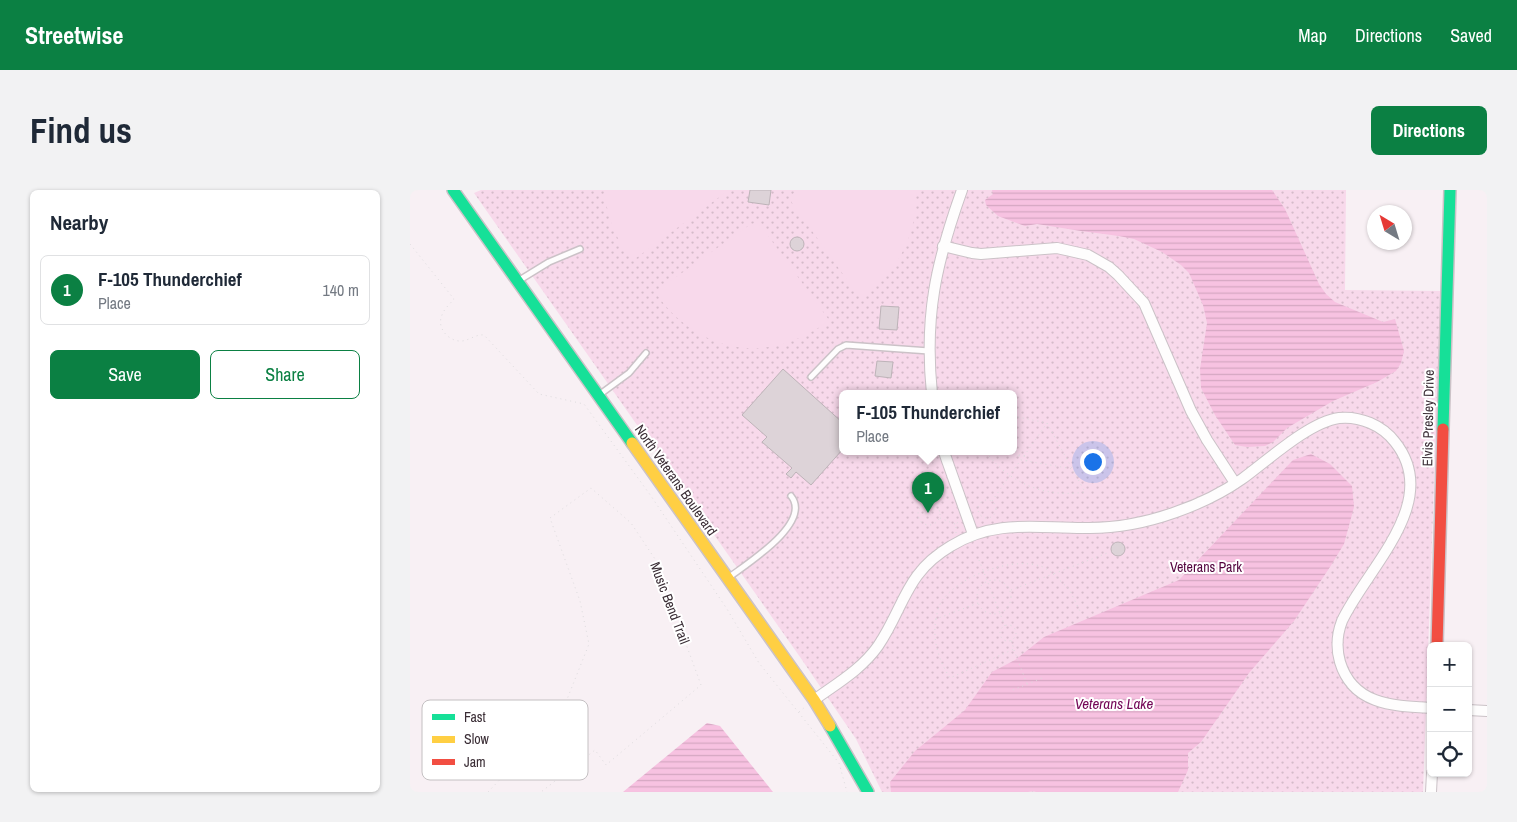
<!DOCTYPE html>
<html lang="en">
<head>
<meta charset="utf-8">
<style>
	:root { --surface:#fff; --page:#f2f2f3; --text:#1f2937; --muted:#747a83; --line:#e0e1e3; --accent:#0b8043 }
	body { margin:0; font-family:"Archivo Narrow",sans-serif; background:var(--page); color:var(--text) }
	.controls { position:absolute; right:15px; bottom:15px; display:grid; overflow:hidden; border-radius:8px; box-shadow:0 1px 4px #0004 }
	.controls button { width:45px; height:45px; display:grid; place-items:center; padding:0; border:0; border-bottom:1px solid var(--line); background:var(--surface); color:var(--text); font:25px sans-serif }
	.compass { position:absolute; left:957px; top:15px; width:45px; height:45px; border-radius:50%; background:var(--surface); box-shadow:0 1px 4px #0004; rotate:322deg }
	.you { position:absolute; left:682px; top:271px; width:18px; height:18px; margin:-12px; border:4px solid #fff; border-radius:50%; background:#1a73e8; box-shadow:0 0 0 8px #1a73e833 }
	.badge { display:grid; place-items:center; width:32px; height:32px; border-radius:50%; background:var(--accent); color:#fff; font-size:16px; font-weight:700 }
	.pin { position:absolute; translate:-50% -41px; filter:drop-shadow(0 1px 2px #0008) }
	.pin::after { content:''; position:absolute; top:26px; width:18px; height:15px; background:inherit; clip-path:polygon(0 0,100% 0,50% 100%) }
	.popup { position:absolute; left:429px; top:200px; width:178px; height:65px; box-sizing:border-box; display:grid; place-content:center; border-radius:8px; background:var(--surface); filter:drop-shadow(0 1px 4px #0005); font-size:16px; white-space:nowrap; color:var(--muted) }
	.popup b { font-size:19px; color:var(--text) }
	.popup::after { content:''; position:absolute; left:50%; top:100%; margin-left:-10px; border:10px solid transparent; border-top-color:var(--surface) }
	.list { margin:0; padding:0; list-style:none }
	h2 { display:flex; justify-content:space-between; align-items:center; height:65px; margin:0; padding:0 20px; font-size:21px }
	h2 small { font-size:16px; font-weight:400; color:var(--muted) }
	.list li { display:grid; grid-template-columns:32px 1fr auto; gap:15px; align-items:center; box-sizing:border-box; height:70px; margin:0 10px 10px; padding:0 10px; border:1px solid var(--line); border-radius:8px }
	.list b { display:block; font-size:19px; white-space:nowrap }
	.list p { margin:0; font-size:16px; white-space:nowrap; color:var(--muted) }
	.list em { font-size:16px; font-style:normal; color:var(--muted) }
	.actions { display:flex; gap:10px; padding:15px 20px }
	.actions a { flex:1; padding:11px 0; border:1px solid var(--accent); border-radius:8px; text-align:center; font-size:18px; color:var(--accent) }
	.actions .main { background:var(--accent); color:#fff }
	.icon { flex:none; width:28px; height:28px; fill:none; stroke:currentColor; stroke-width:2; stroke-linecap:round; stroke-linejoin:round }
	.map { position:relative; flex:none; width:1077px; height:602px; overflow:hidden; border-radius:8px }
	header { display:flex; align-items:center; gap:30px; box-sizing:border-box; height:70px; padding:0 25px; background:var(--accent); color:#fff }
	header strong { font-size:24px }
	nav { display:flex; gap:28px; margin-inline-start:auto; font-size:18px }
	.intro { display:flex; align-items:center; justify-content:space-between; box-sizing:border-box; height:120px; padding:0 30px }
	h1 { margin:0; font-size:35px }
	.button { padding:12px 22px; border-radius:8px; background:var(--accent); color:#fff; font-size:18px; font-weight:700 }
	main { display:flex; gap:30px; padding:0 30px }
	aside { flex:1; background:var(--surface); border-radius:8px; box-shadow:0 1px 4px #0004 }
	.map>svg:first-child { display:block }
</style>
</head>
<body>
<header>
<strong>Streetwise</strong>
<nav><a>Map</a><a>Directions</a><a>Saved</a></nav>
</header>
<div class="intro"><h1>Find us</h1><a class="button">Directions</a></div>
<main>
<aside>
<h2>Nearby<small></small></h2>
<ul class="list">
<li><span class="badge">1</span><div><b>F-105 Thunderchief</b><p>Place</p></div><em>140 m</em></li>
</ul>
<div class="actions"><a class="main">Save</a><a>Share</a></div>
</aside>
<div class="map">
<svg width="1077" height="602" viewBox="0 0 1077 602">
	<defs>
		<pattern id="grass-dots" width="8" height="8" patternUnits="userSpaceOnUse" patternTransform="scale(1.25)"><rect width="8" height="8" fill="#f8d9eb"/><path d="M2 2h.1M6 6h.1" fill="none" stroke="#d5bbca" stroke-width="1.8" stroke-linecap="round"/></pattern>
		<pattern id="water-rules" width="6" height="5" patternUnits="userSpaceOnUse" patternTransform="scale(1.25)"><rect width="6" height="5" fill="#f7c2e1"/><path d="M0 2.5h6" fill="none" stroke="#d4a7c2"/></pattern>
	</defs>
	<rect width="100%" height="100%" fill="#f8f0f4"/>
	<path fill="url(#grass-dots)" fill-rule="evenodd" d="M71 0H936L935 100 1031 101 1013 602H472L446 549 390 467 64 3ZM433 204H603V262H433Z"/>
	<g fill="#f8d9eb">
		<path d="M195 0H319L222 71C206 49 196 27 195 0Z"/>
		<path d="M387 0H506C508 45 487 84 450 108L382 13V5Z"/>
		<path d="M346 33 351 36 419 130C410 138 399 143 389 148 334 173 277 150 245 102L341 34Z"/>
	</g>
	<g fill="url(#water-rules)">
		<path d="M582 0H862L875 19 909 94 916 104 925 112 973 132 985 129 994 161 991 173 986 181 967 192 923 211 877 238 863 252 855 256 837 257 825 255 805 225 791 198 790 179 797 133 793 115 779 83 771 75 752 62 724 49 709 46 671 41 627 34 615 36 588 26 576 15 575 10 583 4Z"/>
		<path d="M901 264 920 274 942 296 944 317 934 354 920 377 884 431 839 483 791 552 778 563V580L768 602H626L623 601 618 602H481L480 592 505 561 555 520 582 482 605 470 634 447 769 390 883 270Z"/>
		<path d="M297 533 310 536 363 602H213Z"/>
	</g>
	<g fill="#ddd3d8" stroke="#bdb3b8">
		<path d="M340 0H361L359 15 338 12Z"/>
		<circle cx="387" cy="54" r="7"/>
		<path d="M471 116 489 117 487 140 469 139Z"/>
		<path d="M467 171 483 172 481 188 465 186Z"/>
		<path d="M373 179 433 233V259L401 295 386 282 381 288 376 284 382 278 352 252 357 247 332 225Z"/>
		<circle cx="708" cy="359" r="7"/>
	</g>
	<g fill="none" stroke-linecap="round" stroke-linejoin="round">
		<g stroke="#cbc2c7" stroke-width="8">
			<g id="lane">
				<path d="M108 91 139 72 170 59"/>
				<path d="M401 187 428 159 436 155 519 161"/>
				<path d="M189 205 219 183 236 163"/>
				<path d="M318 388C335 375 403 333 381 306"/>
			</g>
		</g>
		<g stroke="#cbc2c7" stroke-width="12">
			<g id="street">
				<path d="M533 56 562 63 571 64 647 58 678 65 699 77 708 85 734 113 781 221 797 250 825 293"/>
				<path d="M522 204C514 126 526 73 552 0"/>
				<path d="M534 262 563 344"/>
				<path d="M404 510C426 494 452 479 468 456 495 416 495 383 541 356 586 328 629 339 679 338 709 338 738 332 766 322 789 314 812 303 832 289 857 271 899 232 929 228 950 226 972 235 985 252 1033 312 956 379 932 431 927 444 926 458 930 472 943 515 983 516 1021 518"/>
				<path d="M1058 520 1077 521"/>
				<path d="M1021 602 1022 583"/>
			</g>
		</g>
		<g stroke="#cbc2c7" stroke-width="14">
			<g id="fast">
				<path d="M43 0 222 253"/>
				<path d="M1033 239 1040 0"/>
				<path d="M420 536 458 602"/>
			</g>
		</g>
		<g stroke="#cbc2c7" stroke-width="14">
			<path id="slow" d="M222 253 404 510 420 536"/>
		</g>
		<g stroke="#cbc2c7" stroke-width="14">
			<path id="jam" d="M1027 456 1033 239"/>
		</g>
		<g stroke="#dedcde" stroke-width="1" stroke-dasharray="1 4" stroke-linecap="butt">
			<path d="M0 54 44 109C40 114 34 119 32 125 26 138 39 152 52 151 60 150 66 144 74 145L129 204 174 214 241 306 317 419 349 473 429 573 437 602"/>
			<path d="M603 257 611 270 663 279"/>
			<path d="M576 262C600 294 636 308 675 302L637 233 603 226"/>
			<path d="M609 265 614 266 617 271"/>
			<path d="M614 266 637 233"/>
			<circle cx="577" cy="319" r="9"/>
			<path d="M582 311 610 271"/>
			<circle cx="519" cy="324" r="11"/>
			<path d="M530 328 545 334"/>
			<path d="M546 343V335L549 330"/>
			<path d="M569 370 595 436"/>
			<circle cx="584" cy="407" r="17"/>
			<path d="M601 400 643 384 659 399 671 423"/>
			<path d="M568 413 526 429C522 450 529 471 540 488L604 459 601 450"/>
			<path d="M526 429C527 422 529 414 534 408 553 385 601 367 630 376 635 377 639 381 643 384L700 362"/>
			<circle cx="598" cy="443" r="8"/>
			<path d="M604 460 617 494"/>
			<path d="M603 500 632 488"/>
			<path d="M389 522 395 517"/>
			<path d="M78 602 150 527 179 454 170 411 140 328 181 298 221 333 245 369 291 495 196 575 185 560 131 602"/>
		</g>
		<use href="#lane" stroke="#fefdfd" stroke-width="5"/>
		<use href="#street" stroke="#fefdfd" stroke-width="10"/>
		<use href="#fast" stroke="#16e098" stroke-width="11"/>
		<use href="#slow" stroke="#ffcf43" stroke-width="11"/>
		<use href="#jam" stroke="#f24e42" stroke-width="11"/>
	</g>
	<g text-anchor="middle" stroke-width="4" stroke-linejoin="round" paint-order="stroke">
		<g font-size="14" fill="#3a2d35" stroke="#fff">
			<text transform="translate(1018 228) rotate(-89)" y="5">Elvis Presley Drive</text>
			<text transform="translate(266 290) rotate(55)" y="5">North Veterans Boulevard</text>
			<text transform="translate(260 413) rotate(69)" y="5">Music Bend Trail</text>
		</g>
		<g font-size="14" fill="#53033e" stroke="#fff">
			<text x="796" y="382">Veterans Park</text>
		</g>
		<g font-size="15" font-style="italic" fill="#730657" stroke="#fff">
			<text x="704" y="519">Veterans Lake</text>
		</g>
	</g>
	<rect x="12" y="510" width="166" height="80" rx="8" fill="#fff" stroke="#c4c0c2" stroke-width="1"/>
	<rect x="22" y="524" width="23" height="6" fill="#16e098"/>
	<rect x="22" y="546" width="23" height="7" fill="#ffcf43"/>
	<rect x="22" y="569" width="23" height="6" fill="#f24e42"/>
	<g font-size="14" fill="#3a2d35">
		<text x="54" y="532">Fast</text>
		<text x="54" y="554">Slow</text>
		<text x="54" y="577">Jam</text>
	</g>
</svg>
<div class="controls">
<button>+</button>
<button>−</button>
<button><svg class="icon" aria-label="locate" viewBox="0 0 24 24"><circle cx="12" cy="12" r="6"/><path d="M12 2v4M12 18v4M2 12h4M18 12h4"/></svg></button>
</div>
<svg class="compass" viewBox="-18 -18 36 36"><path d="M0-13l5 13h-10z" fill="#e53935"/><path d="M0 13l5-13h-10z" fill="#747a83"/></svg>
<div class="you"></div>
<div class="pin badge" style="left:518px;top:323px">1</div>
<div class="popup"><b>F-105 Thunderchief</b>Place</div>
</div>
</main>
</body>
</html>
